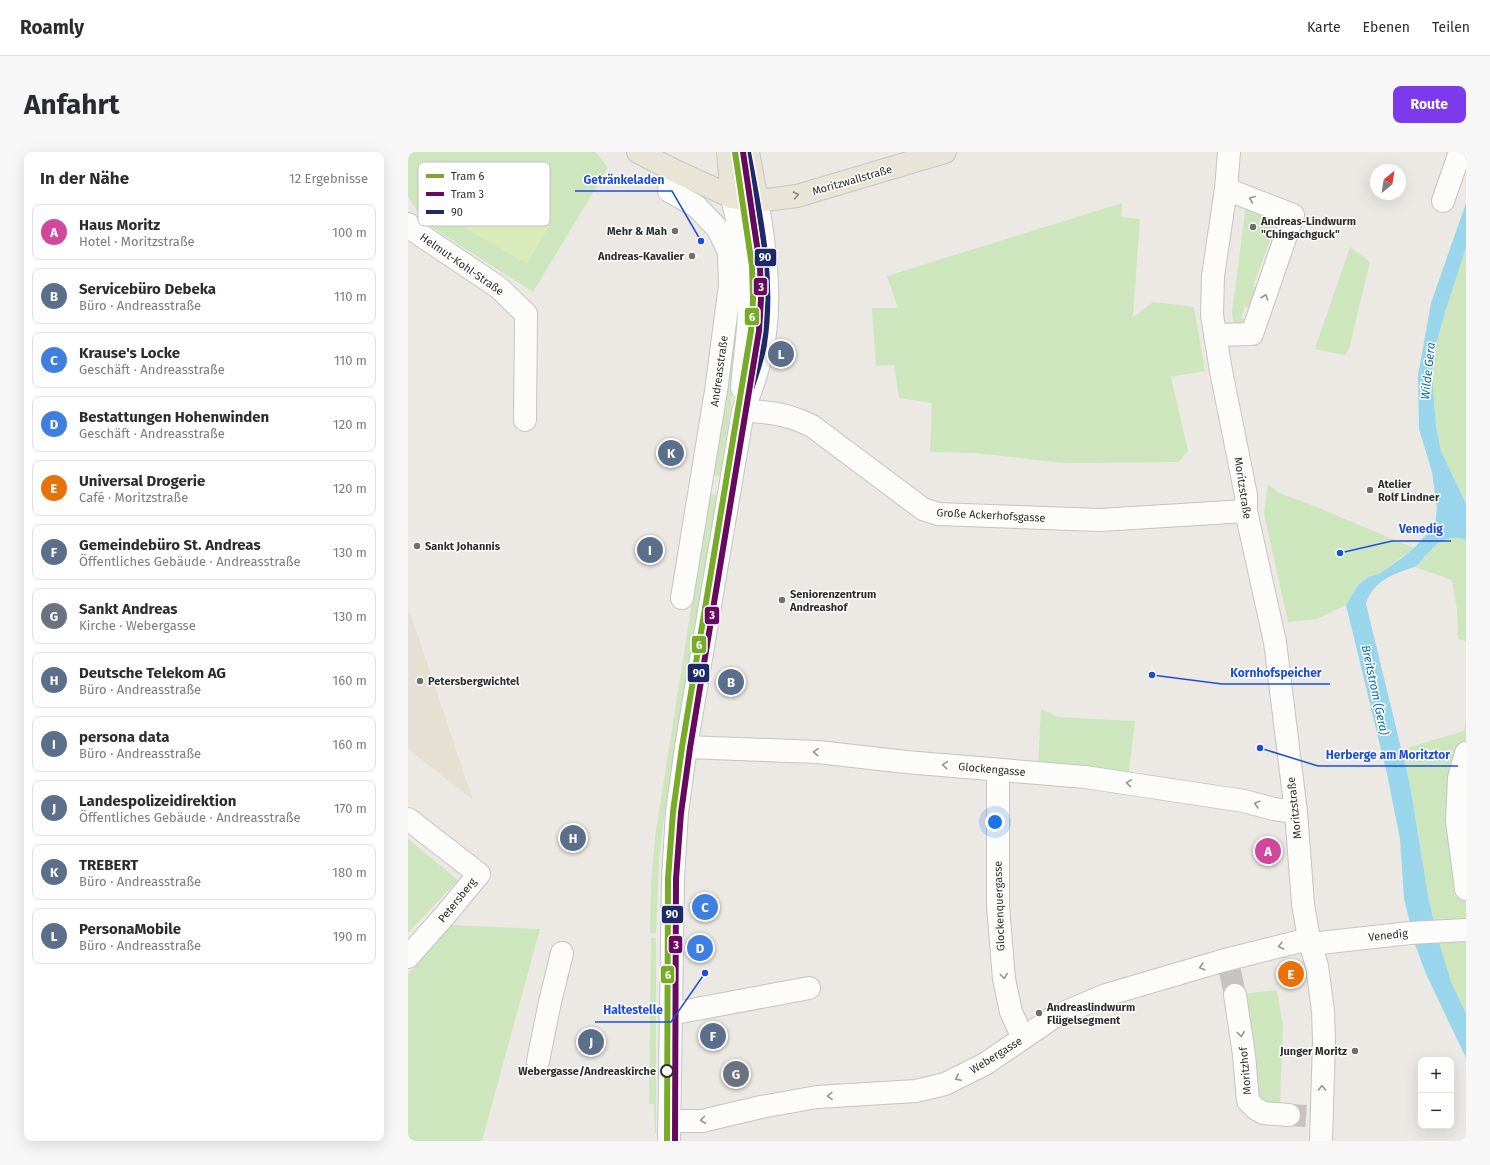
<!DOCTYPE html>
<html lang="de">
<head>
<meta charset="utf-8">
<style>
	:root { --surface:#fff; --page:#f7f7f7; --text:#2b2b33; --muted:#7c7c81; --line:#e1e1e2; --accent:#7c3aed }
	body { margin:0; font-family:"Fira Sans",sans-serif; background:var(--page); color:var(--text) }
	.controls { position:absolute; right:12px; bottom:12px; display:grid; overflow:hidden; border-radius:8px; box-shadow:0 4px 16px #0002 }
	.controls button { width:36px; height:36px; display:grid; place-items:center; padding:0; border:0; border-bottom:1px solid var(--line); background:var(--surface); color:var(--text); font:20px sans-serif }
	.compass { position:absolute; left:962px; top:12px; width:36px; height:36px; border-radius:50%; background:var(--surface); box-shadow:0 4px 16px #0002; rotate:30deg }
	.you { position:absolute; left:587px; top:670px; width:14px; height:14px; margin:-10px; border:3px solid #fff; border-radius:50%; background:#1a73e8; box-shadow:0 0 0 6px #1a73e833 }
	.badge { display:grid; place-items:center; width:26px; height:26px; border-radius:50%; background:var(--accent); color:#fff; font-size:13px; font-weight:700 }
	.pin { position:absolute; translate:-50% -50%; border:2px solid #fff; box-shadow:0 1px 4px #0006 }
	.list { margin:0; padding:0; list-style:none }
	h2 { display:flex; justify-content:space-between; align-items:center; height:52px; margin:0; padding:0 16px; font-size:17px }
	h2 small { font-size:13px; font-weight:400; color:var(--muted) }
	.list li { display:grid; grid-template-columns:26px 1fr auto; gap:12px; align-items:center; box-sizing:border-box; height:56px; margin:0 8px 8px; padding:0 8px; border:1px solid var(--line); border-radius:8px }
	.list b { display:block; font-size:15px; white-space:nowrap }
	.list p { margin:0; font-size:13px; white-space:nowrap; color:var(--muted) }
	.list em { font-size:13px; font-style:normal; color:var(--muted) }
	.map { position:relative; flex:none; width:1058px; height:989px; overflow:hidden; border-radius:8px }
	header { display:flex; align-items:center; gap:24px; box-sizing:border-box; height:56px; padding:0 20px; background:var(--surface); border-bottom:1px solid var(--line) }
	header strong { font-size:19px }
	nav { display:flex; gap:22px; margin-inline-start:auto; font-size:14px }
	.intro { display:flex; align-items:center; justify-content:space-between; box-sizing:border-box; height:96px; padding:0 24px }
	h1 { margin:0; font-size:28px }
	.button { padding:10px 18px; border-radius:8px; background:var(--accent); color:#fff; font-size:14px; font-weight:700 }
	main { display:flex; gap:24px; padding:0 24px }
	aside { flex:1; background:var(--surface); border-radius:8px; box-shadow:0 4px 16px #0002 }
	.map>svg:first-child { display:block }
</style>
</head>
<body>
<header>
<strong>Roamly</strong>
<nav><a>Karte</a><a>Ebenen</a><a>Teilen</a></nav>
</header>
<div class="intro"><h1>Anfahrt</h1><a class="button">Route</a></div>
<main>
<aside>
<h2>In der Nähe<small>12 Ergebnisse</small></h2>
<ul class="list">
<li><span class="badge" style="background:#d1479c">A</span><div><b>Haus Moritz</b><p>Hotel · Moritzstraße</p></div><em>100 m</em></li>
<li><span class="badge" style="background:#5c6f8a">B</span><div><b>Servicebüro Debeka</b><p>Büro · Andreasstraße</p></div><em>110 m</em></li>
<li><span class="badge" style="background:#3f7fe0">C</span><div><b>Krause's Locke</b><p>Geschäft · Andreasstraße</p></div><em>110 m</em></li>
<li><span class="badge" style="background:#3f7fe0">D</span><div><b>Bestattungen Hohenwinden</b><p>Geschäft · Andreasstraße</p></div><em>120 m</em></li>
<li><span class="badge" style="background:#e8710a">E</span><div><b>Universal Drogerie</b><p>Café · Moritzstraße</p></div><em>120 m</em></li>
<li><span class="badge" style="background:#5c6f8a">F</span><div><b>Gemeindebüro St. Andreas</b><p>Öffentliches Gebäude · Andreasstraße</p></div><em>130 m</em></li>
<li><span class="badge" style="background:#6b7280">G</span><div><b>Sankt Andreas</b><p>Kirche · Webergasse</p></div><em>130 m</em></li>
<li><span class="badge" style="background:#5c6f8a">H</span><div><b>Deutsche Telekom AG</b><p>Büro · Andreasstraße</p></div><em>160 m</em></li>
<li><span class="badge" style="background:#5c6f8a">I</span><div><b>persona data</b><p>Büro · Andreasstraße</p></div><em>160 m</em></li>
<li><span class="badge" style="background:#5c6f8a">J</span><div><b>Landespolizeidirektion</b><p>Öffentliches Gebäude · Andreasstraße</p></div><em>170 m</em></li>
<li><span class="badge" style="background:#5c6f8a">K</span><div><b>TREBERT</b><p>Büro · Andreasstraße</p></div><em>180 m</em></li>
<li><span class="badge" style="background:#5c6f8a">L</span><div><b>PersonaMobile</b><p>Büro · Andreasstraße</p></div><em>190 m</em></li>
</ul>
</aside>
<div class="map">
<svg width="1058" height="989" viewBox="0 0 1058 989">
	<rect width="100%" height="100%" fill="#ece8e4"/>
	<path fill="#e6e0d3" d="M0 461H2L65 648 0 597Z"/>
	<g fill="#cee6be">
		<path d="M0 0H188L200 16 125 140 17 71 0 45Z"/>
		<path d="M714 51 713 65 732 67 725 165 745 150 786 155 797 219 763 225 780 299 771 310 656 311 567 301 522 300 524 251 491 246 486 213 468 214 464 156H490L479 124Z"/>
		<path d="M838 52 873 63 876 81 866 78 845 134 855 138 847 158 837 154 833 166 843 170 830 174 825 169 824 161Z"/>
		<path d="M942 95 962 110 941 197 937 203 907 197Z"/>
		<path d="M1058 96V352L1033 299 1028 274 1024 221 1029 189 1037 160Z"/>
		<path d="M326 178H331C327 227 320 276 312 324L303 323Z"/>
		<path d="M860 332 871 341 899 351 1006 396 971 422 960 425 950 433 938 453 909 467 880 470 856 362Z"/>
		<path d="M301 342 309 343 256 664 251 709 248 781H242L243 730 247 685Z"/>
		<path d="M1048 385 1057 387 1058 390V489L1050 487 1049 458 1044 428 1007 415C1023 399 1024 391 1048 385Z"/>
		<path d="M633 557 650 565 727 569 720 627 630 614Z"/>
		<path d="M1058 568V861L1043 830 1031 790 1021 749 1002 633 992 598 1056 579Z"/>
		<path d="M0 687 50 728 0 781Z"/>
		<path d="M42 773 132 777 74 989H0V822Z"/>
		<path d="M243 786H248V981H247L246 952H241Z"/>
		<path d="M869 838 875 874 872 954C860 951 856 949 848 939L834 842Z"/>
	</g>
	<path fill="#d9eabb" d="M69 32 141 74 119 112 47 70Z"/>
	<path fill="#99d6ec" d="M1058 51V96L1037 160 1029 189 1024 221 1028 274 1033 299 1058 352V390L1057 387C1037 383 1029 391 1017 404 1014 408 1010 413 1006 415 1002 417 996 418 992 420 976 426 962 436 958 452L1002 633 1021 749 1031 790 1043 830 1058 861V906L1018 822 1007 792 1002 771 996 747 992 687 979 622 938 453 950 433 960 425 971 422 994 406 1006 396 1027 373 1029 356 1024 320 1011 277 1010 223 1023 151Z"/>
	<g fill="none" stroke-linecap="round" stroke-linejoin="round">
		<g stroke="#c6c3c0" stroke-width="22" stroke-dasharray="22 11" stroke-linecap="butt">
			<path d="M822 819 827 843"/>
			<path d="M881 963 898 964"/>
		</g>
		<g stroke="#c5c4c5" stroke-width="24">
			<g id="minor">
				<path d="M821 0 818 37 805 124 804 163 813 219 838 343V359L867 490 888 660 895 752 901 787 909 814 915 859 916 889 913 989"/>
				<path d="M263 17 261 39 288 54 310 77 321 100 322 133 308 239 274 446"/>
				<path d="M324 45C332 81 341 117 341 154 341 181 336 209 334 236"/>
				<path d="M1035 49 1052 0"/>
				<path d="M0 72 2 76 90 135 118 162 117 268"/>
				<path d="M807 183 844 182 885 63 818 37"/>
				<path d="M335 259C359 259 383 263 404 274L515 357 530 362 692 368 838 359"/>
				<path d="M278 595 410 600 498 610 677 625 836 649 866 657 888 660"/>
				<path d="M1058 601 1051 626 1049 669 1058 737"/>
				<path d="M590 618V754L594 803 596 827 603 860 615 886"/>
				<path d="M0 667 71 722 38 762 0 805"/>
				<path d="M903 792 1002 781 1058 778"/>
				<path d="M827 843 836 903 840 949 847 956 855 961 881 963"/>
				<path d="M262 862 401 836"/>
				<path d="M130 909 142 850 154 801"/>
				<path d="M262 969H294L353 955 409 945 508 939 537 932 577 912 646 865 698 843 817 808 901 787"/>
				<path d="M261 989 265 727 269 660 278 595 335 259C340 246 345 233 349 219 366 165 359 104 349 49"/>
			</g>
		</g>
		<g stroke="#c6c5c4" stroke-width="24">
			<g id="major">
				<path d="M230 0 263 17 324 45 349 49 389 44 537 0"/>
				<path d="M320 0 324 45"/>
				<path d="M340 0 349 49"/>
			</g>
		</g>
		<use href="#minor" stroke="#fcfcfb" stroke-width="22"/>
		<use href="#major" stroke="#e8e4d6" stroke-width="22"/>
		<g stroke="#fff" stroke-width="9">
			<path id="bus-1" d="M261 989 265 727 269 660 278 595 335 259C343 237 352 215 356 192 366 128 352 63 340 0"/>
		</g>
		<use href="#bus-1" stroke="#1d2968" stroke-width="6"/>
		<g stroke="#fff" stroke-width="9">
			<path id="tram-1" d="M259 989 260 727 265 660 274 595 343 179 345 147 344 114 327 0"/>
		</g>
		<g stroke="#fff" stroke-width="9">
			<path id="tram-2" d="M267 989 268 727 273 661 282 596 351 179 353 147 352 114 335 0"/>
		</g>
		<use href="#tram-1" stroke="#78ac28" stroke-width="6"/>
		<use href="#tram-2" stroke="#67095f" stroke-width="6"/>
	</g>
	<defs><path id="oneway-chevron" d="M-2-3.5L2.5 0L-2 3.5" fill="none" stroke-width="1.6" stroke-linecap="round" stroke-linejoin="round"/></defs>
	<use stroke="#8b8982" href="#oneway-chevron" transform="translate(388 43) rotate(-12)"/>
	<g stroke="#959594">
		<use href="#oneway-chevron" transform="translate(844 47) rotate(-158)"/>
		<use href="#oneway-chevron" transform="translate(857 145) rotate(-71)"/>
		<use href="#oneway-chevron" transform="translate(408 600) rotate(-176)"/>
		<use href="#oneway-chevron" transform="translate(537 613) rotate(-175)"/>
		<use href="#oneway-chevron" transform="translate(721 631) rotate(-171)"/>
		<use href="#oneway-chevron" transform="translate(849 652) rotate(-165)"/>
		<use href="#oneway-chevron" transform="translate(873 794) rotate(166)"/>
		<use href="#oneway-chevron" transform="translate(794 815) rotate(164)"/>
		<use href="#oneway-chevron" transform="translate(596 824) rotate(82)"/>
		<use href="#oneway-chevron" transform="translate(833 882) rotate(83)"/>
		<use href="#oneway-chevron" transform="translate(550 926) rotate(153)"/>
		<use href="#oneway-chevron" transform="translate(914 936) rotate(-89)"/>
		<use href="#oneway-chevron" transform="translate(422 944) rotate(177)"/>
		<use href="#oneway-chevron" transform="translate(295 968) rotate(173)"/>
	</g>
	<g fill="#706f6e" stroke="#fff" stroke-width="1.5">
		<circle cx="845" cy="75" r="4"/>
		<circle cx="267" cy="79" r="4"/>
		<circle cx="284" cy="104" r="4"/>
		<circle cx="962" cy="338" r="4"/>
		<circle cx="9" cy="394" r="4"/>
		<circle cx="374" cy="448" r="4"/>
		<circle cx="12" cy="529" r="4"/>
		<circle cx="631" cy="861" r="4"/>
		<circle cx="947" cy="899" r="4"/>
	</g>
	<circle fill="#fff" stroke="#2e2e2e" stroke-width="2" cx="259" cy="919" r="6"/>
	<g text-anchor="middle" stroke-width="3" stroke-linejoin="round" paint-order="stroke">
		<g font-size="11" fill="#2e2e2e" stroke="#fff">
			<text transform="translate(444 28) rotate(-16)" y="4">Moritzwallstraße</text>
			<text transform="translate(54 112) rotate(35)" y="4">Helmut-Kohl-Straße</text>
			<text transform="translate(311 219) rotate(-82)" y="4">Andreasstraße</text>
			<text transform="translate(835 336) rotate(81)" y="4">Moritzstraße</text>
			<text transform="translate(583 363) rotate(3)" y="4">Große Ackerhofsgasse</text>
			<text transform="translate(584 617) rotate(5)" y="4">Glockengasse</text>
			<text transform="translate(886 656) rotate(-96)" y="4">Moritzstraße</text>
			<text transform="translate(49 748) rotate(-51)" y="4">Petersberg</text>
			<text transform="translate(591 754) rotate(-92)" y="4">Glockenquergasse</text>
			<text transform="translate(980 783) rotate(-6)" y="4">Venedig</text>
			<text transform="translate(588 903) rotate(-32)" y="4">Webergasse</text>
			<text transform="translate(837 919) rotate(-95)" y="4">Moritzhof</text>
		</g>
		<g font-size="11" font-weight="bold" fill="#2e2e2e" stroke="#fff" text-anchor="start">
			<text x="853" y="73">Andreas-Lindwurm<tspan x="853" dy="13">"Chingachguck"</tspan></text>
			<text x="259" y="83" text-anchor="end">Mehr &amp; Mah</text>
			<text x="276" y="108" text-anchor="end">Andreas-Kavalier</text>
			<text x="970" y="336">Atelier<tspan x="970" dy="13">Rolf Lindner</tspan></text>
			<text x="17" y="398">Sankt Johannis</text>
			<text x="382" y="446">Seniorenzentrum<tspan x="382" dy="13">Andreashof</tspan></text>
			<text x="20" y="533">Petersbergwichtel</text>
			<text x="639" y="859">Andreaslindwurm<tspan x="639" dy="13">Flügelsegment</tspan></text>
			<text x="939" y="903" text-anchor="end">Junger Moritz</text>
		</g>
		<g font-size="11" font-weight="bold" fill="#2e2e2e" stroke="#fff" text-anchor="end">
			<text x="248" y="923">Webergasse/Andreaskirche</text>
		</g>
		<g font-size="12" font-style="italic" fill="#0d6fa3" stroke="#fff">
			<text transform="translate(1020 219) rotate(-84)" y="4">Wilde Gera</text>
			<text transform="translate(967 538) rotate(78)" y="4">Breitstrom (Gera)</text>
		</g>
	</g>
	<rect x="10" y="10" width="132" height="64" rx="6" fill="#fff" stroke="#c0c0c0" stroke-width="1"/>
	<rect x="18" y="22" width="18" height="4" fill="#78ac28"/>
	<rect x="18" y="40" width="18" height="4" fill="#67095f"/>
	<rect x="18" y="58" width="18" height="4" fill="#1d2968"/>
	<g font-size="11" fill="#2e2e2e">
		<text x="43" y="28">Tram 6</text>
		<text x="43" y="46">Tram 3</text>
		<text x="43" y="64">90</text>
	</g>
	<path fill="none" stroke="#1d4ed8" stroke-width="1.5" d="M293 89L264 39H167M932 401L984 389H1043M744 523L814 532H922M852 596L910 614H1050M297 821L263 870H187"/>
	<g fill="#1d4ed8" stroke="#fff" stroke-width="1.5">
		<circle cx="293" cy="89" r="4"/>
		<circle cx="932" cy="401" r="4"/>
		<circle cx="744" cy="523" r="4"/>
		<circle cx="852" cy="596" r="4"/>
		<circle cx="297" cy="821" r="4"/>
	</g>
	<g font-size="12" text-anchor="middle" font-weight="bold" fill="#1d4ed8" stroke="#fff" stroke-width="3" stroke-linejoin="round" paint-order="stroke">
		<text x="216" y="32">Getränkeladen</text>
		<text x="1013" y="381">Venedig</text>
		<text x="868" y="525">Kornhofspeicher</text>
		<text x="980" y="607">Herberge am Moritztor</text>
		<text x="225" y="862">Haltestelle</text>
	</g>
	<g stroke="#fff" stroke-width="1.5">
		<rect x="346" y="96" width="23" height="19" rx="4" fill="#1d2968"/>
		<rect x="345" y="125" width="15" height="19" rx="4" fill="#67095f"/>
		<rect x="336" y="155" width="16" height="19" rx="4" fill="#78ac28"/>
		<rect x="296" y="454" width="16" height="19" rx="4" fill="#67095f"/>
		<rect x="283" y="483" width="16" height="19" rx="4" fill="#78ac28"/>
		<rect x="279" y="511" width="23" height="20" rx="4" fill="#1d2968"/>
		<rect x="253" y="753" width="23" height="19" rx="4" fill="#1d2968"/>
		<rect x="260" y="783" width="15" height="19" rx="4" fill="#67095f"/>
		<rect x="252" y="813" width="15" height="19" rx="4" fill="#78ac28"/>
	</g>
	<g font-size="11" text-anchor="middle" font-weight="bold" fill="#fff">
		<text x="357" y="109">90</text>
		<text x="353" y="139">3</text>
		<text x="344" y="169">6</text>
		<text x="304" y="467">3</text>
		<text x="291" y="497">6</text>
		<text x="291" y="525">90</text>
		<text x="264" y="766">90</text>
		<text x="268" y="797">3</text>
		<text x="260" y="827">6</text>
	</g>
</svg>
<div class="controls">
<button>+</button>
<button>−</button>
</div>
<svg class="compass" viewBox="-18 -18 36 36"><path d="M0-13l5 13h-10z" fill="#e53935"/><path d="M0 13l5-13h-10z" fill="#7c7c81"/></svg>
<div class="you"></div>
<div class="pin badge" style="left:860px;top:699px;background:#d1479c">A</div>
<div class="pin badge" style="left:323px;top:530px;background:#5c6f8a">B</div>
<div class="pin badge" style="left:297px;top:755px;background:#3f7fe0">C</div>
<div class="pin badge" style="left:292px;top:796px;background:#3f7fe0">D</div>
<div class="pin badge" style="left:883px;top:822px;background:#e8710a">E</div>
<div class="pin badge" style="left:305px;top:884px;background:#5c6f8a">F</div>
<div class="pin badge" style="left:328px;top:922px;background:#6b7280">G</div>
<div class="pin badge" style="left:165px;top:686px;background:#5c6f8a">H</div>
<div class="pin badge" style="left:242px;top:398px;background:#5c6f8a">I</div>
<div class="pin badge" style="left:183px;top:890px;background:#5c6f8a">J</div>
<div class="pin badge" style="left:263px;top:301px;background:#5c6f8a">K</div>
<div class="pin badge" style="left:373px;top:202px;background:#5c6f8a">L</div>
</div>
</main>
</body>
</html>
